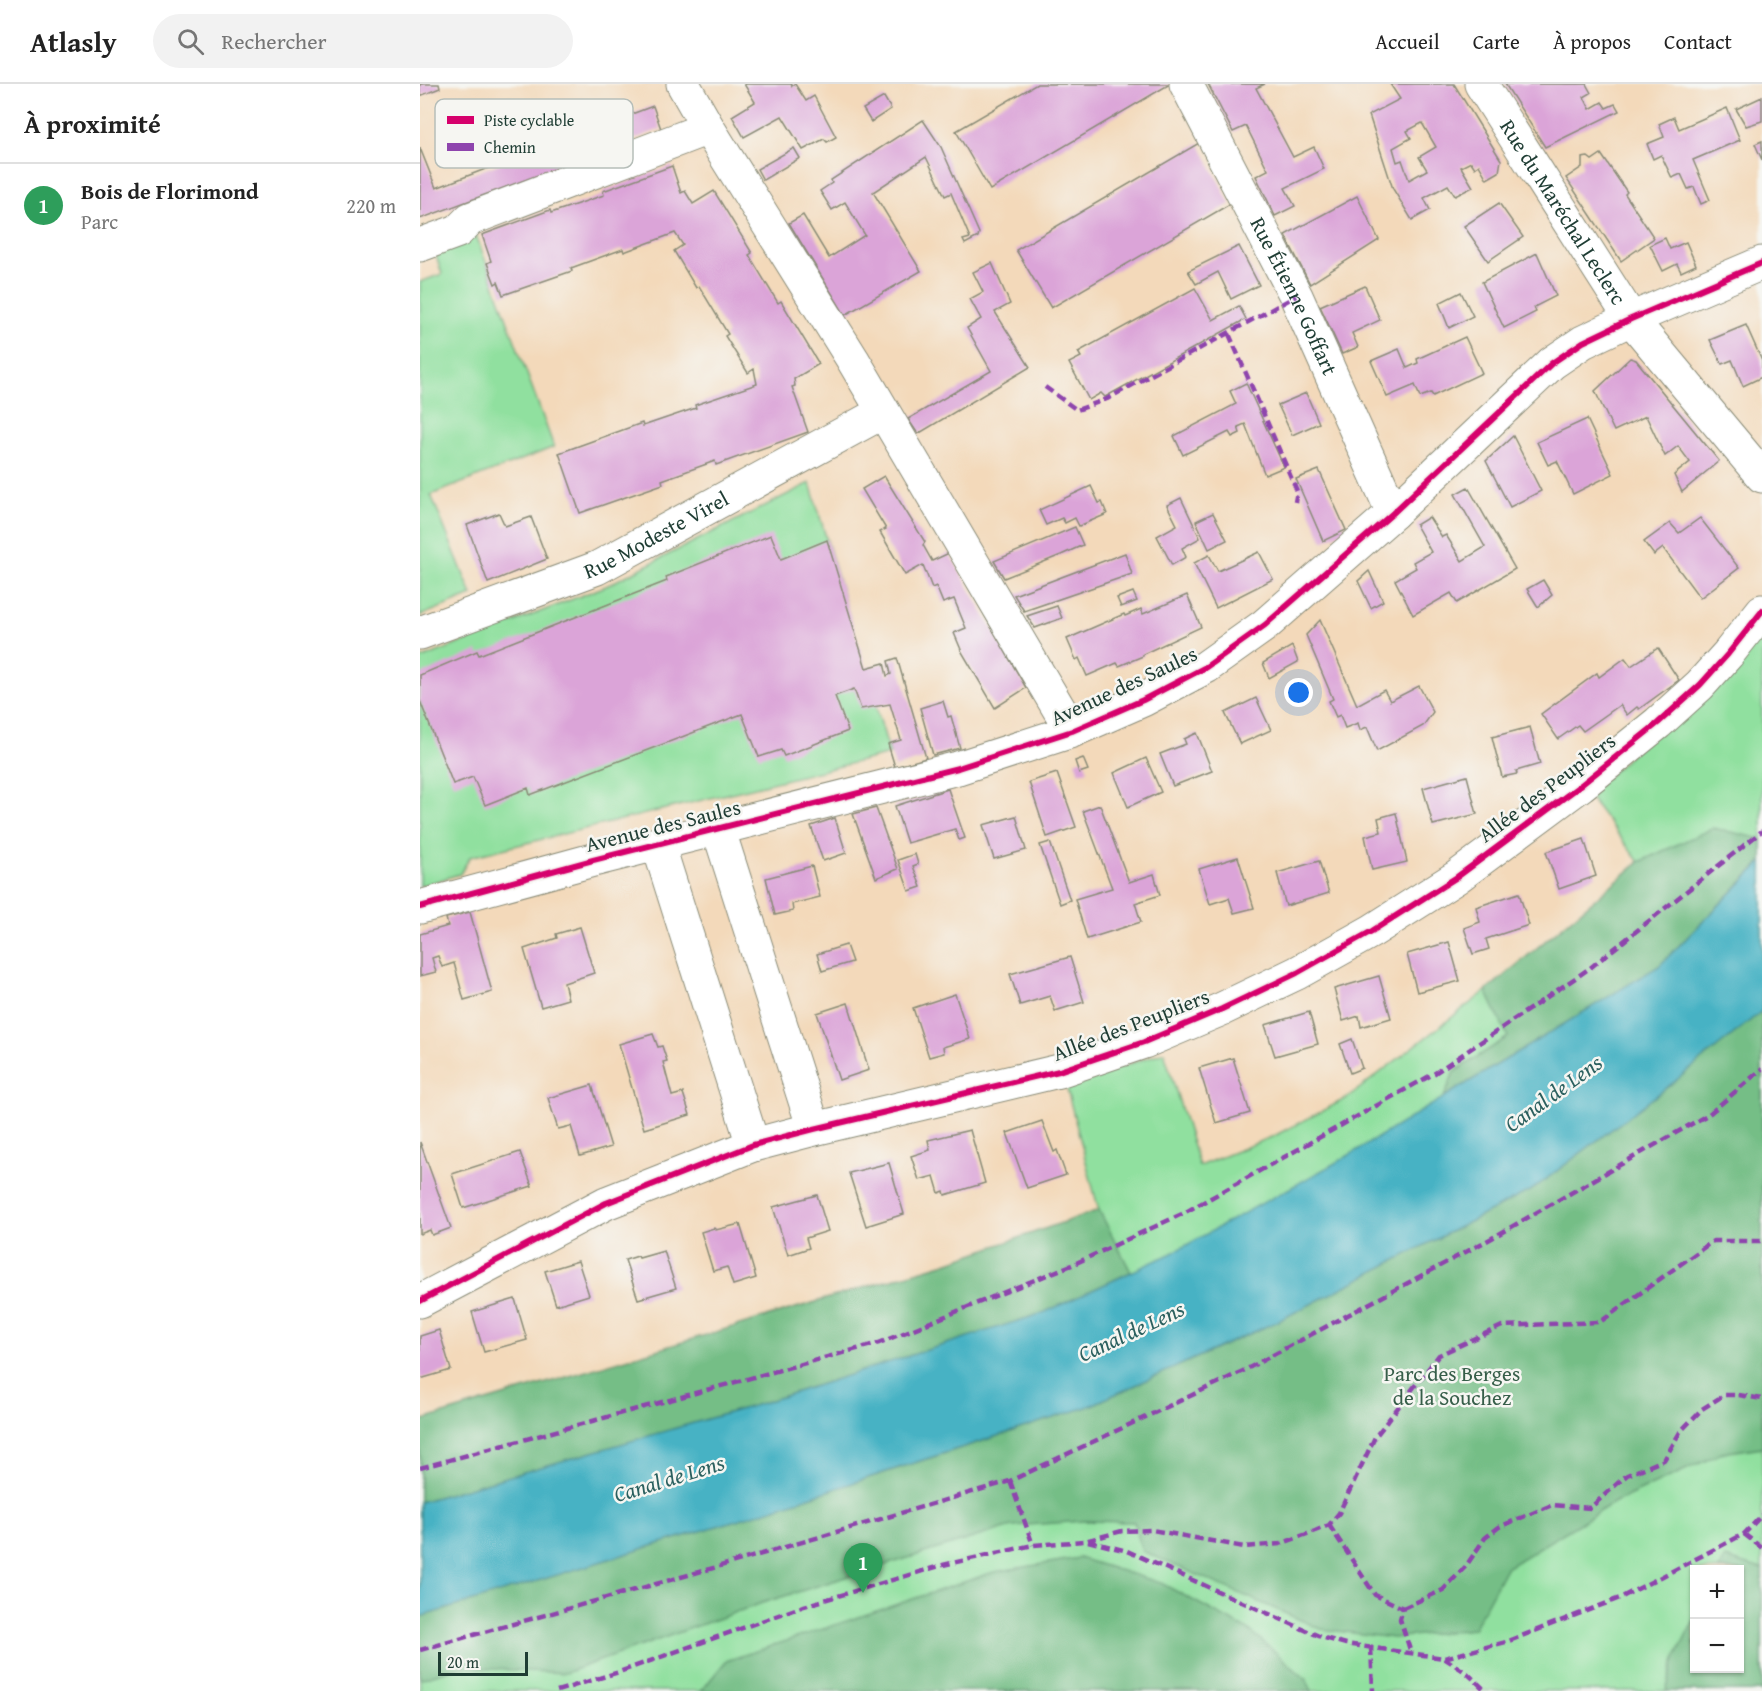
<!DOCTYPE html>
<html lang="fr">
<head>
<meta charset="utf-8">
<style>
	:root { --surface:#fff; --page:#f2f2f2; --text:#222; --muted:#767676; --line:#e0e0e0; --accent:#7c3aed }
	body { margin:0; font-family:"Gentium Book Plus",serif; background:var(--page); color:var(--text) }
	.controls { position:absolute; right:18px; bottom:18px; display:grid; overflow:hidden; border-radius:0px; box-shadow:0 2px 4px #0004 }
	.controls button { width:54px; height:54px; display:grid; place-items:center; padding:0; border:0; border-bottom:2px solid var(--line); background:var(--surface); color:var(--text); font:30px sans-serif }
	.scale { position:absolute; left:18px; bottom:15px; width:90px; box-sizing:border-box; padding-left:6px; border:3px solid #1f3d34; border-top:0; font-size:16px; line-height:21px; white-space:nowrap; color:#1f3d34; -webkit-text-stroke:4px #f6f6f2; paint-order:stroke }
	.you { position:absolute; left:879px; top:609px; width:21px; height:21px; margin:-15px; border:4px solid #fff; border-radius:50%; background:#1a73e8; box-shadow:0 0 0 9px #1a73e833 }
	.badge { display:grid; place-items:center; width:39px; height:39px; border-radius:50%; background:var(--accent); color:#fff; font-size:20px; font-weight:700 }
	.pin { position:absolute; translate:-50% -50px; filter:drop-shadow(0 2px 3px #0008) }
	.pin::after { content:''; position:absolute; top:32px; width:21px; height:18px; background:inherit; clip-path:polygon(0 0,100% 0,50% 100%) }
	.list { margin:0; padding:0; list-style:none }
	h2 { display:flex; justify-content:space-between; align-items:center; height:78px; margin:0; padding:0 24px; font-size:26px }
	h2 small { font-size:20px; font-weight:400; color:var(--muted) }
	.list li { display:grid; grid-template-columns:39px 1fr auto; gap:18px; align-items:center; box-sizing:border-box; height:84px; padding:0 24px; border-top:2px solid var(--line) }
	.list b { display:block; font-size:22px; white-space:nowrap }
	.list p { margin:0; font-size:20px; white-space:nowrap; color:var(--muted) }
	.list em { font-size:20px; font-style:normal; color:var(--muted) }
	.icon { flex:none; width:33px; height:33px; fill:none; stroke:currentColor; stroke-width:2; stroke-linecap:round; stroke-linejoin:round }
	.map { position:relative; flex:none; width:1342px; height:1607px; overflow:hidden }
	header { display:flex; align-items:center; gap:36px; box-sizing:border-box; height:84px; padding:0 30px; background:var(--surface); border-bottom:2px solid var(--line) }
	header strong { font-size:28px }
	nav { display:flex; gap:33px; margin-inline-start:auto; font-size:21px }
	.search { width:420px; height:54px; background:var(--page); display:flex; align-items:center; gap:15px; box-sizing:border-box; padding:0 21px; border-radius:33px; color:var(--muted); font-size:22px }
	main { display:flex }
	aside { flex:1; background:var(--surface) }
	.map>svg:first-child { display:block }
</style>
</head>
<body>
<header>
<strong>Atlasly</strong>
<div class="search"><svg class="icon" aria-label="search" viewBox="0 0 24 24"><circle cx="10" cy="10" r="6"/><path d="M15 15l6 6"/></svg>Rechercher</div>
<nav><a>Accueil</a><a>Carte</a><a>À propos</a><a>Contact</a></nav>
</header>
<main>
<aside>
<h2>À proximité<small></small></h2>
<ul class="list">
<li><span class="badge" style="background:#2e9e5b">1</span><div><b>Bois de Florimond</b><p>Parc</p></div><em>220 m</em></li>
</ul>
</aside>
<div class="map">
<svg width="1342" height="1607" viewBox="0 0 1342 1607">
	<rect width="100%" height="100%" fill="#f6f6f2"/>
	<filter id="ink" filterUnits="userSpaceOnUse"><feTurbulence type="fractalNoise" baseFrequency=".0167" numOctaves="2"/><feDisplacementMap in="SourceGraphic" scale="12" xChannelSelector="R" yChannelSelector="G"/><feConvolveMatrix kernelMatrix="1 2 1 2 8 2 1 2 1" color-interpolation-filters="sRGB"/></filter>
	<filter id="wash" filterUnits="userSpaceOnUse"><feTurbulence type="fractalNoise" baseFrequency=".008" numOctaves="4" result="noise"/><feDisplacementMap in="SourceGraphic" scale="24" xChannelSelector="R" yChannelSelector="G"/><feGaussianBlur stdDeviation="1.35" result="paint"/><feColorMatrix in="noise" values="0 0 0 0 0 0 0 0 0 0 0 0 0 0 0 0 0 1.4 0 .05"/><feComposite in="paint" operator="in"/></filter>
	<g filter="url(#wash)">
		<rect width="100%" height="100%" fill="#f3d9ba"/>
		<g fill="#90e09f" stroke="#588e6a" stroke-width="1.5" fill-rule="evenodd">
			<path d="M56 151 134 363 11 411 52 511 0 532V198L22 190 13 162Z"/>
			<path d="M390 399 470 670 50 773 40 790 0 802V575L186 502Z"/>
			<path d="M1342 548V1607H0V1337L526 1179 679 1127 646 1002 744 968 779 1082 854 1052 927 1014 1066 907 1219 778 1168 711ZM1274 1486H1320V1584H1274Z"/>
		</g>
		<g fill="#74be86" stroke="#4a7e5d" stroke-width="1.5">
			<path d="M1293 744 1342 755V777L1239 882 1024 1013 1034 988 1088 953 1066 907 1219 778Z"/>
			<path d="M1342 927V1363L1302 1369 1193 1419 1086 1484 1053 1545 973 1554 901 1545 722 1467 714 1438 664 1437 592 1442 342 1519 145 1589 39 1583 0 1595V1533L346 1427 667 1323 858 1237 1113 1105 1254 998Z"/>
			<path d="M679 1126 711 1188 623 1229 336 1321 0 1418V1337L526 1179Z"/>
			<path d="M659 1474 741 1499 832 1548 886 1595 892 1607H281L306 1577 574 1488Z"/>
			<path d="M1305 1474 1342 1485V1607H1246L1255 1575 1274 1536V1584H1320V1486L1299 1485Z"/>
		</g>
		<path fill="#46b2c4" stroke="#32787c" stroke-width="1.5" d="M1342 778V927L1254 998 1113 1105 858 1237 667 1323 346 1427 0 1533V1418L336 1321 623 1229 752 1169 926 1073 1239 882Z"/>
		<g id="blocks">
			<g fill="#dba4d8" fill-rule="evenodd">
				<path d="M0 0H19L20 4 0 12Z"/>
				<path d="M324 0H371L372 2 375 0 386 17 394 12 416 53 407 58 404 55 383 66 362 32 324 53 312 32 335 18Z"/>
				<path d="M617 0H750L570 106 536 47Z"/>
				<path d="M788 0H845L836 4 873 73 894 63 904 85 865 104 875 122 855 132 836 92 848 86 826 42 813 48Z"/>
				<path d="M970 0H1034L1081 76 1079 88 1067 95 1059 81 1055 84 1051 78 1041 83 1053 103 1035 112 1028 101 1004 114 1010 126 992 136 973 105 949 31 980 15ZM1002 39 1016 63 999 73 1007 86 989 96 982 76 977 78 973 64 991 54 987 47Z"/>
				<path d="M1085 0H1166L1171 9 1164 13 1170 25 1182 18 1186 24 1195 20 1199 27 1125 63Z"/>
				<path d="M464 13 471 25 451 38 443 25Z"/>
				<path d="M1342 13V37L1326 42 1316 25Z"/>
				<path d="M233 22 241 45 0 135V64L16 104 107 69 95 48 142 23 156 51Z"/>
				<path d="M1307 24 1320 56 1273 76 1290 116 1281 120 1274 103 1268 105 1261 90 1252 94 1241 71 1233 75 1227 60 1244 53 1239 40 1254 33 1259 45Z"/>
				<path d="M503 36 521 63 559 149 558 153 545 160 543 156 550 154 531 109 525 112 506 73 453 108 501 187 425 231 369 139 383 131 409 174 445 151 425 118 412 126 400 107 412 99 411 96Z"/>
				<path d="M1342 57V76L1335 60Z"/>
				<path d="M779 59 810 120 631 224 596 166Z"/>
				<path d="M374 64 380 74 343 96 337 85Z"/>
				<path d="M1181 70 1207 108 1205 110 1234 154 1201 177 1146 94 1162 83V74L1168 73 1172 76Z"/>
				<path d="M252 82 261 109 265 107 273 120 294 107 332 169 329 171 358 219 361 217 399 280 374 295 375 302 372 303 388 348 296 381 295 377 242 396 243 400 160 429 139 369 222 339 223 342 276 324 275 321 337 300 334 285 328 289 305 252 308 250 279 202 276 204 254 167 263 161 255 149 204 168 203 165 151 184 152 187 83 211 78 198 75 200 67 179 71 177 62 151 130 126 131 129 184 111 183 107Z"/>
				<path d="M937 112 959 156 890 200 865 151Z"/>
				<path d="M1079 119 1103 153 1068 177 1044 142Z"/>
				<path d="M1245 154 1250 165 1266 158 1276 181 1261 188 1257 180 1243 187 1230 161Z"/>
				<path d="M819 162 839 201 811 215 798 188 776 200 768 187Z"/>
				<path d="M1117 169 1136 212 1114 223 1116 228 1084 244 1062 198Z"/>
				<path d="M572 179 590 220 575 228 610 283 498 350 488 335 571 287 547 244 561 235 550 215 563 208 553 188Z"/>
				<path d="M945 202 960 236 932 249 938 263 922 270 900 222Z"/>
				<path d="M775 204 793 236 819 222 826 235 685 313 681 309 669 316 649 279 661 273 658 268Z"/>
				<path d="M1041 208 1053 232 1029 244 1019 219Z"/>
				<path d="M1326 241 1342 277V293L1323 302 1312 276 1302 280 1290 256Z"/>
				<path d="M1045 253 1062 289 1013 312 1011 309 1000 313 995 301 967 313 951 277 979 265 987 284 998 279 997 275Z"/>
				<path d="M1210 274 1216 276 1299 377 1262 408 1254 391 1270 378 1258 362 1245 372 1226 332 1194 347 1175 307Z"/>
				<path d="M826 299 864 383 845 391 825 340 818 343 820 349 812 353 809 348 763 371 754 352 816 320 810 307Z"/>
				<path d="M886 309 899 339 872 351 858 321Z"/>
				<path d="M1167 335 1193 390 1153 410 1137 377 1128 381 1117 358Z"/>
				<path d="M1093 352 1121 407 1090 423 1066 377Z"/>
				<path d="M899 386 926 446 903 457 876 395Z"/>
				<path d="M464 392 505 458 503 461 512 477 529 469 606 604 575 624 542 568 534 549 546 544 534 515 523 519 516 502 512 504 503 481 485 491 460 448 466 445 442 405Z"/>
				<path d="M671 402 679 419 682 418 687 430 659 442 655 434 645 439 642 434 626 441 619 426Z"/>
				<path d="M1048 403 1095 485 1037 519 1031 509 993 531 975 496 996 484 993 478 1011 468 996 441 1009 433 1022 453 1026 451 1042 477 1065 463 1035 410Z"/>
				<path d="M761 414 780 454 762 464 766 473 752 481 737 452 757 441 747 421Z"/>
				<path d="M79 429 85 442 111 433 127 475 68 499 47 441Z"/>
				<path d="M793 429 807 456 789 465 776 437Z"/>
				<path d="M1280 434 1319 484 1280 514 1243 464 1234 471 1224 458 1250 439 1259 449Z"/>
				<path d="M655 443 663 461 641 471 584 494 574 477Z"/>
				<path d="M351 451 361 475 407 456 446 584 464 579 467 592 471 590 468 577 477 574 506 674 475 683 468 660 481 656 470 620 441 625 434 605 415 612 428 647 364 672 361 666 339 673 322 630 110 711 108 704 65 721 53 693 33 700 0 617V591L57 567 59 571 247 497 246 493Z"/>
				<path d="M839 468 853 495 796 524 774 479 789 471 798 487Z"/>
				<path d="M705 469 712 490 604 527 594 511Z"/>
				<path d="M949 487 963 517 951 524 938 497Z"/>
				<path d="M1123 496 1132 511 1118 523 1107 505Z"/>
				<path d="M713 508 717 517 701 523 697 514Z"/>
				<path d="M767 511 781 543 723 570V572L699 582 697 579 667 592 659 574 656 576 647 555 704 530 705 532 721 525 723 530Z"/>
				<path d="M637 522 642 534 615 544 607 532Z"/>
				<path d="M900 536 937 621 964 606 970 617 999 602 1013 628 1003 642 957 667 947 643 940 646 938 639 925 644 920 631 916 633 909 617 913 615 886 551Z"/>
				<path d="M872 562 878 578 849 594 843 579Z"/>
				<path d="M1238 564 1259 596 1219 625 1217 623 1207 631 1200 621 1163 647 1158 641 1138 655 1121 630 1177 589 1179 593 1205 574 1211 582Z"/>
				<path d="M836 614 851 646 820 660 805 629Z"/>
				<path d="M523 617 528 633 531 632 540 664 513 671 500 624Z"/>
				<path d="M1110 643 1120 680 1096 687 1097 690 1082 693 1072 653Z"/>
				<path d="M777 649 792 687 753 702 740 670 766 660 764 655Z"/>
				<path d="M663 674 668 686 659 689 655 677Z"/>
				<path d="M726 674 741 708 708 723 694 689Z"/>
				<path d="M637 689 656 743 627 753 609 698Z"/>
				<path d="M1047 692 1057 730 1013 741 1003 704Z"/>
				<path d="M528 705 545 754 539 756 535 745 487 759 475 722Z"/>
				<path d="M680 721 709 798 734 790 740 811 715 819 721 838 667 855 655 815 692 804 663 727Z"/>
				<path d="M456 724 478 785 456 794 433 730Z"/>
				<path d="M976 729 987 778 952 786 945 752 961 748 958 734Z"/>
				<path d="M596 732 606 766 574 775 563 741Z"/>
				<path d="M415 734 426 769 403 777 391 742Z"/>
				<path d="M1164 755 1176 792 1139 805 1126 768Z"/>
				<path d="M630 758 650 816 640 820 620 761Z"/>
				<path d="M495 770 498 780 493 782 501 803 489 807 478 776Z"/>
				<path d="M818 773 834 824 814 829 809 814 790 820 779 785Z"/>
				<path d="M899 777 909 809 866 822 857 789Z"/>
				<path d="M392 782 400 813 372 820 373 827 355 831 346 794Z"/>
				<path d="M1099 809 1109 841 1066 855 1069 865 1053 870 1044 844 1060 838 1056 823Z"/>
				<path d="M50 828 72 908 44 916 34 879 22 883 18 872 12 874 16 888 0 892V850L28 842 26 834Z"/>
				<path d="M160 843 174 889 144 899 148 915 121 923 104 865 137 854 136 850Z"/>
				<path d="M1029 858 1040 897 997 908 987 870Z"/>
				<path d="M426 861 432 878 402 887 397 870Z"/>
				<path d="M650 873 664 918 635 927 630 912 600 921 590 890Z"/>
				<path d="M959 892 971 934 941 943 939 932 923 937 914 905Z"/>
				<path d="M535 910 550 955 523 963 524 969 509 973 493 924Z"/>
				<path d="M428 919 449 986 419 996 397 929Z"/>
				<path d="M889 928 898 960 855 972 845 941Z"/>
				<path d="M233 950 238 963 242 962 247 977 243 978 252 1012 263 1009 270 1031 224 1045 199 960Z"/>
				<path d="M932 955 942 984 930 989 920 960Z"/>
				<path d="M813 974 830 1029 796 1039 779 984Z"/>
				<path d="M172 1001 191 1063 160 1072 151 1042 138 1045 128 1014Z"/>
				<path d="M622 1037 634 1068 637 1066 646 1091 607 1104 587 1049Z"/>
				<path d="M550 1046 565 1099 525 1111 524 1107 519 1109 514 1092 499 1096 491 1072 510 1066 508 1056Z"/>
				<path d="M0 1058 31 1144 12 1151 10 1146 0 1150Z"/>
				<path d="M100 1068 112 1102 43 1124 32 1090Z"/>
				<path d="M469 1079 484 1130 446 1142 429 1089Z"/>
				<path d="M397 1111 408 1147 386 1154 389 1164 368 1171 353 1123Z"/>
				<path d="M320 1140 336 1194 313 1201 307 1183 293 1187 281 1148 294 1144 296 1146Z"/>
				<path d="M244 1167 256 1204 218 1215 205 1176 218 1172 219 1174Z"/>
				<path d="M158 1177 169 1211 136 1221 125 1187Z"/>
				<path d="M95 1215 107 1256 64 1268 52 1228Z"/>
				<path d="M19 1246 31 1286 0 1295V1252Z"/>
			</g>
		</g>
	</g>
	<g filter="url(#ink)">
		<use href="#blocks" fill-opacity="0" stroke="#898b77" stroke-width="1.5"/>
		<g fill="none" stroke-linecap="round" stroke-linejoin="round">
			<g stroke="#898b77" stroke-width="35">
				<g id="minor">
					<path d="M263 0 288 44 433 276 652 647"/>
					<path id="s1" d="M766 0 876 212 973 429"/>
					<path id="s2" d="M1061 0 1211 235 1342 392"/>
					<path d="M0 161 38 147 50 135 288 44"/>
					<path id="s3" d="M0 549 177 484 463 328"/>
					<path d="M298 744 394 1045"/>
					<path d="M238 760 333 1061"/>
					<path d="M0 823 173 776 538 684 652 647 723 616 786 583 845 541 973 429 1132 279 1163 258 1211 235 1342 179"/>
					<path d="M0 1217 186 1119 333 1061 394 1045 639 987 724 958 802 925 877 889 952 847 1037 793 1161 701 1238 639 1280 601 1308 570 1342 527"/>
				</g>
			</g>
			<use href="#minor" stroke="#fff" stroke-width="33"/>
			<g stroke="#8e44ad" stroke-width="4.5" stroke-dasharray="9 4.5" stroke-linecap="butt">
				<path d="M809 250 877 407 875 418"/>
				<path d="M625 303 657 326 687 315 876 212"/>
				<path d="M0 1384 459 1259 654 1180 762 1130 1015 989 1170 884 1342 747"/>
				<path d="M590 1397 613 1461"/>
				<path d="M909 1441 955 1511 983 1524 980 1535 991 1569"/>
				<path d="M1324 1450 1342 1464"/>
				<path d="M668 1457 707 1467 901 1553 926 1560 1024 1574 1086 1558 1200 1514 1324 1450 1342 1431"/>
				<path d="M983 1524 1023 1506 1046 1482 1065 1454 1079 1443 1132 1421 1170 1424 1207 1391 1244 1376 1260 1348 1282 1325 1304 1311H1319L1342 1315"/>
				<path d="M951 1563 953 1607"/>
				<path d="M0 1566 311 1479 590 1397 823 1287 1072 1154 1289 1030 1342 985"/>
				<path d="M1024 1574 1047 1589 1066 1607"/>
				<path d="M137 1607 199 1588 384 1522 523 1481 613 1461 665 1457 702 1447 732 1446 824 1463 860 1460 895 1447 909 1441 919 1429 955 1353 1019 1271 1082 1242 1180 1238 1293 1157H1342"/>
			</g>
			<g stroke="#f6f6f2" stroke-width="10">
				<g id="cycleway">
					<path d="M0 823 173 776 538 684 652 647 723 616 786 583 845 541 973 429 1132 279 1163 258 1211 235 1342 179"/>
					<path d="M0 1217 186 1119 333 1061 394 1045 639 987 724 958 802 925 877 889 952 847 1037 793 1161 701 1238 639 1280 601 1308 570 1342 527"/>
				</g>
			</g>
			<use href="#cycleway" stroke="#d6006c" stroke-width="6"/>
		</g>
	</g>
	<g text-anchor="middle" stroke-width="5" stroke-linejoin="round" paint-order="stroke">
		<g font-size="21" fill="#1f3d34" stroke="#f6f6f2">
			<text dy="7" stroke="none"><textPath href="#s2" startOffset="152">Rue du Maréchal Leclerc</textPath></text>
			<text dy="7" stroke="none"><textPath href="#s1" startOffset="238">Rue Étienne Goffart</textPath></text>
			<text dy="7" stroke="none"><textPath href="#s3" startOffset="256">Rue Modeste Virel</textPath></text>
			<text transform="translate(704 602) rotate(-25)" y="7">Avenue des Saules</text>
			<text transform="translate(1127 704) rotate(-37)" y="7">Allée des Peupliers</text>
			<text transform="translate(243 742) rotate(-14)" y="7">Avenue des Saules</text>
			<text transform="translate(711 941) rotate(-21)" y="7">Allée des Peupliers</text>
		</g>
		<g font-size="21" fill="#365e49" stroke="#f6f6f2">
			<text x="1032" y="1297">Parc des Berges<tspan x="1032" dy="24">de la Souchez</tspan></text>
		</g>
		<g font-size="22" font-style="italic" fill="#2b605f" stroke="#f6f6f2">
			<text transform="translate(1133 1009) rotate(-36)" y="8">Canal de Lens</text>
			<text transform="translate(711 1247) rotate(-25)" y="8">Canal de Lens</text>
			<text transform="translate(249 1394) rotate(-17)" y="8">Canal de Lens</text>
		</g>
	</g>
	<rect x="15" y="15" width="198" height="69" rx="9" fill="#f6f6f2" stroke="#b6beb9" stroke-width="1.5"/>
	<rect x="27" y="32" width="27" height="8" fill="#d6006c"/>
	<rect x="27" y="59" width="27" height="8" fill="#8e44ad"/>
	<g font-size="16" fill="#1f3d34">
		<text x="64" y="42">Piste cyclable</text>
		<text x="64" y="69">Chemin</text>
	</g>
</svg>
<div class="controls">
<button>+</button>
<button>−</button>
</div>
<div class="scale">20 m</div>
<div class="you"></div>
<div class="pin badge" style="left:443px;top:1509px;background:#2e9e5b">1</div>
</div>
</main>
</body>
</html>
